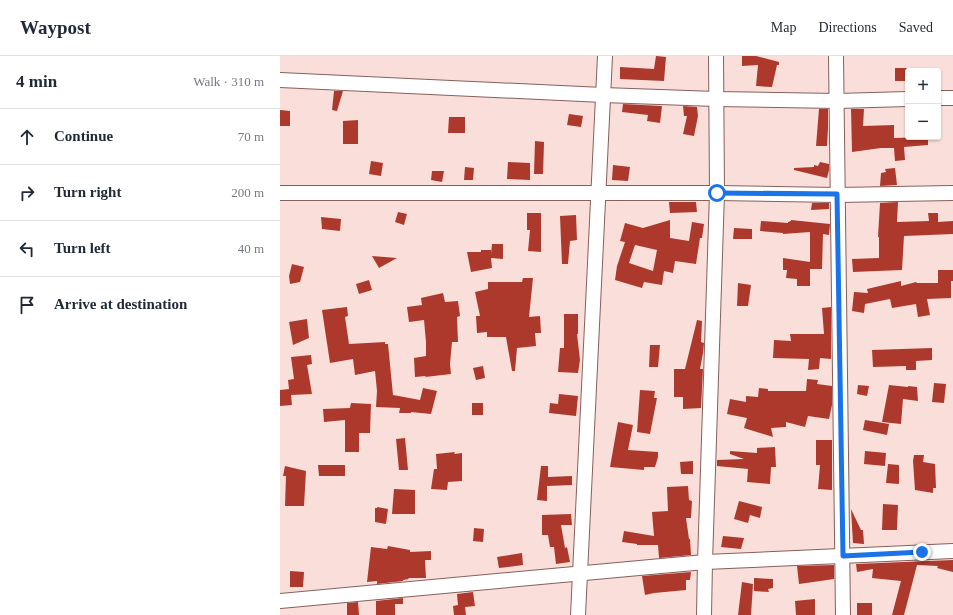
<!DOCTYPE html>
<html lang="en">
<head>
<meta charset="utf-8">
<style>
	:root { --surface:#fff; --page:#f2f2f3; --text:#1f2937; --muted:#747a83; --line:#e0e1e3 }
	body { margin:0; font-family:Georgia,serif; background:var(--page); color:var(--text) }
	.controls { position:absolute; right:12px; top:12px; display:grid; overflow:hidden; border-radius:4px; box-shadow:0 1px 3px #0004 }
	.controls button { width:36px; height:36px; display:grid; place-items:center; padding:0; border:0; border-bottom:1px solid var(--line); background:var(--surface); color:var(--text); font:20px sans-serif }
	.stop { position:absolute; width:12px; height:12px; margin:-9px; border:3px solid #1a73e8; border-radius:50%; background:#fff }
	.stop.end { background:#1a73e8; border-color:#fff; box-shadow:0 1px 4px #0008 }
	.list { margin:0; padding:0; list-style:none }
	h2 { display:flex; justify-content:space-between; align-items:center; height:52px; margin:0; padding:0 16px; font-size:17px }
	h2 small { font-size:13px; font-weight:400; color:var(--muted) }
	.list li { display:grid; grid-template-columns:26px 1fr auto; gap:12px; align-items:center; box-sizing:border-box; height:56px; padding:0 16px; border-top:1px solid var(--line) }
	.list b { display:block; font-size:15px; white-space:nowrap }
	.list em { font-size:13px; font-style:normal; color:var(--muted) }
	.icon { flex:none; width:22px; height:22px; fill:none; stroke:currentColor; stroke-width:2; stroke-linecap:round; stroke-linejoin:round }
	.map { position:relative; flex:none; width:673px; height:559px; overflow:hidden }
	header { display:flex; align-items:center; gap:24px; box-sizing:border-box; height:56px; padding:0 20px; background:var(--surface); border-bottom:1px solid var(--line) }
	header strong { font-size:19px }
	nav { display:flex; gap:22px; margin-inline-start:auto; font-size:14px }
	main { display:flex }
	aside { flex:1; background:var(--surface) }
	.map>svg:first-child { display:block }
</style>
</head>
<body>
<header>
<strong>Waypost</strong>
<nav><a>Map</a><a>Directions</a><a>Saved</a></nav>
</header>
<main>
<aside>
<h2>4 min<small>Walk · 310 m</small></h2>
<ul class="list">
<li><svg class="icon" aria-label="ahead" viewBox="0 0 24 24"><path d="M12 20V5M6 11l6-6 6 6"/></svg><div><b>Continue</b></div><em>70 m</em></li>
<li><svg class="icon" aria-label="right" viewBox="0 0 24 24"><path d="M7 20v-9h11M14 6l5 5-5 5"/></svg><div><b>Turn right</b></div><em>200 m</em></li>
<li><svg class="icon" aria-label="left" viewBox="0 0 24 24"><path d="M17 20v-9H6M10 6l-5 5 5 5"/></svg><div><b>Turn left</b></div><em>40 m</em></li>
<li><svg class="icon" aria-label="arrive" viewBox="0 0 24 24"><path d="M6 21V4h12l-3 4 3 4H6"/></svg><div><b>Arrive at destination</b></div></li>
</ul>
</aside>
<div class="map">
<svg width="673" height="559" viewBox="0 0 673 559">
	<rect width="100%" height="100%" fill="#faded9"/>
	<g fill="#ac392c" fill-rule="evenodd">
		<path d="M376 0 386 1 384 25 340 23V11L374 13Z"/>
		<path d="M462 0H476L499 6V9H497L492 31 476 30 478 9 462 10Z"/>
		<path d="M615 12H627L626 25H615Z"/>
		<path d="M54 35H63L57 55 52 54Z"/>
		<path d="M343 48 382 50 380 67 367 65 368 59 342 56Z"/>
		<path d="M403 50 417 51 418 60 414 80 403 78 407 60H404Z"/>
		<path d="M539 53H548V72L547 90H536Z"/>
		<path d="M571 53H584L583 70 614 69V82L648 81V89L624 91 625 104 615 105 614 92H601L572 96Z"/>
		<path d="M0 54 10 55V70H0Z"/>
		<path d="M289 58 303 60 301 71 287 69Z"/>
		<path d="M169 61H185V77H168Z"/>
		<path d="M78 64V88H63V65Z"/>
		<path d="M255 85 264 86 263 118H254Z"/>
		<path d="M91 105 103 107 101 120 89 118Z"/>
		<path d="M228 106 250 107V124L227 123Z"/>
		<path d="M540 106 549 108V114L547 122 514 114V112L534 111V109L538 110Z"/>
		<path d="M333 109 350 111 348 125 332 124Z"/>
		<path d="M185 111 194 112 193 124H184Z"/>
		<path d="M615 112 617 129 600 130 601 117 606 116 605 113Z"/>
		<path d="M152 115H164L162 126 151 124Z"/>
		<path d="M389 146H416L417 156 390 157Z"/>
		<path d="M618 146 617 166 649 165 648 157H658V166L673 165V178L624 180 622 214 573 216 572 203 599 202V181H598L600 147Z"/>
		<path d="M532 147H549V153L531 154Z"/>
		<path d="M118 156 127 158 124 169 115 166Z"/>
		<path d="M247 157H261V196L248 195 250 174H247Z"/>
		<path d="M296 159 297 184 290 185 288 208H282L280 160Z"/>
		<path d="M41 161 61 163 60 175 42 173Z"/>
		<path d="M390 164V182L409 185 412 166 424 168 422 182H420L416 208 395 205 393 217 384 215 382 229 364 226 362 232 335 224 337 210 345 186 340 185 345 167 363 172ZM355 189 377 194 373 215 349 207Z"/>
		<path d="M511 164 550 168 549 179 543 178 542 213H530V230H517V223L506 222 507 214H503V202L530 206V176L503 178V177L480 175 481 165 508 167V166L511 165Z"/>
		<path d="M454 172 472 173V183H453Z"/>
		<path d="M212 188H223V203L211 202 212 212 191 216 187 196H201V194H211V198Z"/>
		<path d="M92 200 117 202 99 212Z"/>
		<path d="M12 208 24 211 20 226 10 228 9 220Z"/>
		<path d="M658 214H673V225H671V242L647 243 650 259 638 261 636 248 612 252 610 243 585 248 584 257 572 255 574 236 588 237 587 233 621 225V230L636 226 637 227H658Z"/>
		<path d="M243 222H253L249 261 260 260 261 277H255L256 290 237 292 235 315H232L226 281H207V276L197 277 196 260H200L195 236 208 233V226H242Z"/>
		<path d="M89 224 92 234 79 238 76 228Z"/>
		<path d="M458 227 471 229 468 250H457Z"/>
		<path d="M163 237 165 246 178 245 180 260 177 261 178 286H172L170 308 171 318 145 321 146 320 135 321 134 302 146 300V286L144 264 129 266 127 251 142 249 141 242Z"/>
		<path d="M67 251 68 260 65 261 69 288 105 286V288H108L113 339 140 344 143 332 157 335 151 358 131 356V357H119L120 352 96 351 97 335 95 315 75 319 73 303 50 307 42 254Z"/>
		<path d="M551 251V303L540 302 539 313 528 314 529 303 493 302 494 284 511 285 510 278H544L542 252Z"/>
		<path d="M284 258H298V278H297L300 304 298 317 278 316 280 292H284Z"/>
		<path d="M27 263 29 282 13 289 9 266Z"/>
		<path d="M417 264 422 265 421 286 424 287 423 297 420 313H423L421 352 403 353V341H394V313H405Z"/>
		<path d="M370 289H380L378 311H369Z"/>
		<path d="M652 292V304L636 305V314H626V310L593 311 592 294Z"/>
		<path d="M31 299 32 308 27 309 32 338 11 339 12 349 0 350V334L9 333 8 324 14 323 11 301Z"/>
		<path d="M203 310 205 322 196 324 193 312Z"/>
		<path d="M527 323 538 324 537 328 552 330V349L549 363 528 360 525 371 506 366V371L491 372 493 381 464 372 467 362 447 358 450 343 466 346V340L478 341 479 332 488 333V335H526Z"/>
		<path d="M654 327 666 328 664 347 652 346Z"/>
		<path d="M578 329 589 330 587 340 577 338Z"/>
		<path d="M609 329 628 331V330L637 331 638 345 623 343 621 368 602 366Z"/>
		<path d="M360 334 375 335 374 342H377L370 378 357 376Z"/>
		<path d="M279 338 298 340 296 360 269 357 270 347 278 348Z"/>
		<path d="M71 347 91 348 90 377H79V396H65V364L44 366 43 353 70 352Z"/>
		<rect x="192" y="347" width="11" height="12"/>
		<path d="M585 364 609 368 607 379 583 374Z"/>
		<path d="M338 366 353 369 348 394 378 396V401L375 411H364V414L330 411Z"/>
		<path d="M125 382 128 414H119L116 383Z"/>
		<path d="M536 384H552V434L538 433 540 409H536Z"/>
		<path d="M495 391 496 411H491L490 428 467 426 468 413 437 410V404L464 403 450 398V395L477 397V392Z"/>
		<path d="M585 395 606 397 605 410 584 408Z"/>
		<path d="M175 396 174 398 182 397V425L168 426 167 434 151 433 154 413H157L156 398Z"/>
		<path d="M634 399H644L643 406 655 408 656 432H653V437L635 434 633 405Z"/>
		<path d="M413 405V418H401L400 406Z"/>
		<path d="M608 408 619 409V428L606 427Z"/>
		<path d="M38 409H65V420H39Z"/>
		<path d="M5 410 26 415 24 450H5L6 420H3Z"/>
		<path d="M261 410H268V421L292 420V429L267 430V445L257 444Z"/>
		<path d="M408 430 409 444 412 445 411 462H406L409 483H410L411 499 379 502 378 489H357V488L342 486 344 475 374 480 372 456 388 455 387 431Z"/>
		<path d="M114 433 135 434V458H112Z"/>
		<path d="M459 445 482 451 480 462 470 459 468 467 454 463Z"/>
		<path d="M603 448 618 449 617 474H602Z"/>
		<path d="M97 451 108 453 106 468 95 466V452H97Z"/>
		<path d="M571 453 581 474H583L584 488 573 487Z"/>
		<path d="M291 458 292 469H281L285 492 287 491 290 506 276 508 274 491H270L268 479H262V459Z"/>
		<path d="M194 472 204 473 203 486 193 485Z"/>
		<path d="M443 480 464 482 461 493 441 491Z"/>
		<path d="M108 490 130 494V496L151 495V504H145L146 522H128L129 523 123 524V525L97 528V525L87 526 91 491 107 493Z"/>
		<path d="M242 497 243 509 219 512 217 501Z"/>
		<path d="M673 504V516L657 512 658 510 637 509 624 559H612L621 525 592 522 593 513 577 516 576 508Z"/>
		<path d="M554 509V523L519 528 517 510Z"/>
		<path d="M10 515 24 516 23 531H10Z"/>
		<path d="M411 516 410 524H406V534L374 537 365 539 362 520Z"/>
		<path d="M474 522 493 523V532L488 533 489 536 474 535Z"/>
		<path d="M462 526 473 528 471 559H458Z"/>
		<path d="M193 536 195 550 185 551 186 559H174L173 550 178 549 177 538Z"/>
		<path d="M123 542V548H115V559H96V545Z"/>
		<path d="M535 543V559H516L515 545Z"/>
		<path d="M78 546 79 559H67V547Z"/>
		<rect x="577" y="547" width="15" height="12"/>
	</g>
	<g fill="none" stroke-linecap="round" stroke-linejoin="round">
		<g stroke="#87605a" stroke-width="16">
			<g id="street">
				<path d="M556 0 563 559"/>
				<path d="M0 24 323 39 436 43 557 45 628 43"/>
				<path d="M658 42H673"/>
				<path d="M0 137H437L557 139 673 137"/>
				<path d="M0 545 425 506 673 495"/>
				<path d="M298 559 325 0"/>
				<path d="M424 559 425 506 437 137 436 0"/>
			</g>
		</g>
		<use href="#street" stroke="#fff" stroke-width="14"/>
	</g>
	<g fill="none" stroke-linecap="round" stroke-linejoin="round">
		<path stroke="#1a73e8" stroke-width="5" d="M437 137 557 138 563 500 642 496"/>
	</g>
</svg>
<div class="controls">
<button>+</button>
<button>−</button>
</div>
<div class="stop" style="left:437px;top:137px"></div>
<div class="stop end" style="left:642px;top:496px"></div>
</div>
</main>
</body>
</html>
